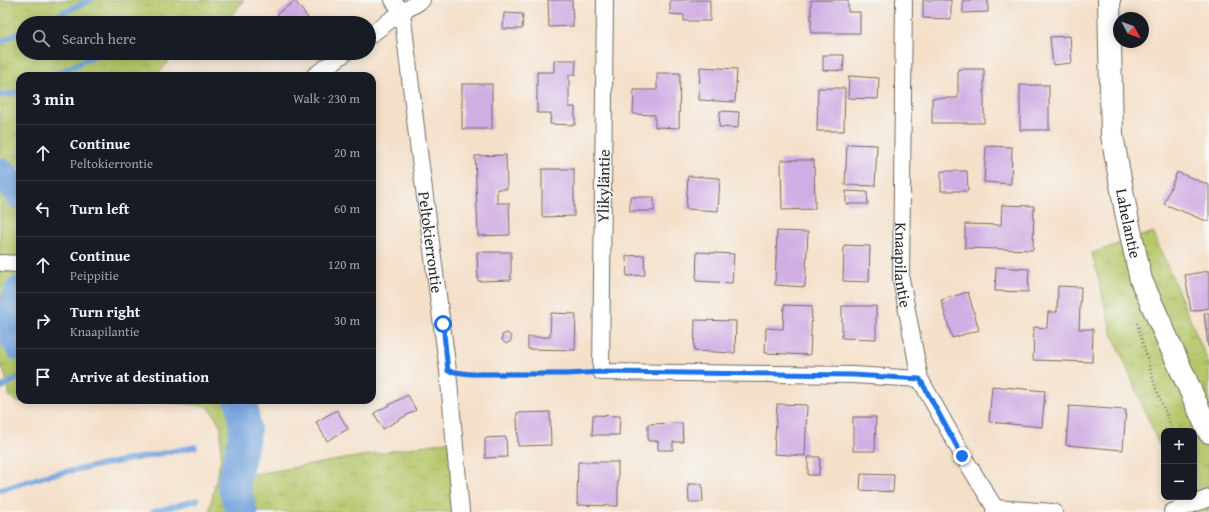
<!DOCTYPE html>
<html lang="en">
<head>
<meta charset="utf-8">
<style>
	:root { --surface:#171b24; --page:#20242c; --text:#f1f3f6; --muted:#9ea1a6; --line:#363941 }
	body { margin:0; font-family:"Gentium Book Plus",serif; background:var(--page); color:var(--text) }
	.controls { position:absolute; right:12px; bottom:12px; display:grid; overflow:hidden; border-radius:8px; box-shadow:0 2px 10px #0003 }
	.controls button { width:36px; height:36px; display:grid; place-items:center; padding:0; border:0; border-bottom:1px solid var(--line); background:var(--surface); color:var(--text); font:20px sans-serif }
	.compass { position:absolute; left:1113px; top:12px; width:36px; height:36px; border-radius:50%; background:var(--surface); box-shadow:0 2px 10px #0003; rotate:131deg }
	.stop { position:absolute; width:12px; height:12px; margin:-9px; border:3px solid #1a73e8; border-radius:50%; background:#fff }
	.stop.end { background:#1a73e8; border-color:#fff; box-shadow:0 1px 4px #0008 }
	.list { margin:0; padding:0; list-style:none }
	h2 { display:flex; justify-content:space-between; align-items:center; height:52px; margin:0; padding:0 16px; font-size:17px }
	h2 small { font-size:13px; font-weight:400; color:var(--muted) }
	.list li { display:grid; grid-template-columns:26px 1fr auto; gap:12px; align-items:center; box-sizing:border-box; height:56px; padding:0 16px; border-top:1px solid var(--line) }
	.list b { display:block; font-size:15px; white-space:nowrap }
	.list p { margin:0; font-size:13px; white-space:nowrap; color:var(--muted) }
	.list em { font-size:13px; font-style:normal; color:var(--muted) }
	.icon { flex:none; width:22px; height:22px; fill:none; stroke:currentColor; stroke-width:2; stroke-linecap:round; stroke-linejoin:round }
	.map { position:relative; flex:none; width:1209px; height:512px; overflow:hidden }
	.search { position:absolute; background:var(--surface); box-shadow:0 2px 10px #0003; left:16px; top:16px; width:360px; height:44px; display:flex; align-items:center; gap:10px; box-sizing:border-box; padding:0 14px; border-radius:22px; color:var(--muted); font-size:15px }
	.panel { position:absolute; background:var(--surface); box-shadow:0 2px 10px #0003; left:16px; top:72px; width:360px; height:332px; border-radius:12px }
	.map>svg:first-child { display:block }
</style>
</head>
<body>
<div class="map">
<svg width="1209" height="512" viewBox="0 0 1209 512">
	<defs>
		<pattern id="grass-tufts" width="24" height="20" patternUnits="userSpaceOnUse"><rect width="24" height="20" fill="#b5c76a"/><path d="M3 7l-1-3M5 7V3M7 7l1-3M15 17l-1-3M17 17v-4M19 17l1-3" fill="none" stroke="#9cab5c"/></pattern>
	</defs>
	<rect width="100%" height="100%" fill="#f6f6f2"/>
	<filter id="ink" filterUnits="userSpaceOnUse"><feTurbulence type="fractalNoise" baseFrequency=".025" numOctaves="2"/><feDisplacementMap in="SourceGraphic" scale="8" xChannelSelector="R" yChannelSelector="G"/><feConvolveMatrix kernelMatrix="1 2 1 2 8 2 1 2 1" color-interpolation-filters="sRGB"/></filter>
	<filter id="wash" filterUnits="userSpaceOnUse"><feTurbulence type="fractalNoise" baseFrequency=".012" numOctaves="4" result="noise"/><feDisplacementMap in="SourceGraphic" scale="16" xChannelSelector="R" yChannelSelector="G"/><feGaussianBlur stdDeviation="0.9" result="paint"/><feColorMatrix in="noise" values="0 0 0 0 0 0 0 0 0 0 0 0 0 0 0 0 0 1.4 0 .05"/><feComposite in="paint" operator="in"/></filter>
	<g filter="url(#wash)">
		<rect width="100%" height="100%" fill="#f4e0c9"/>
		<g fill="url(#grass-tufts)" stroke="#70794a">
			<path d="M0 0H244L226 23H23V53H182L170 59 157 76H20V166L10 172 20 202V298L17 332 20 335V400H48L18 402 10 397 5 374 0 364Z"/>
			<path d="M1153 232 1209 364V512H1188L1181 497H1194V431H1164V456L1112 333 1092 253Z"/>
			<path d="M146 400H244L247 404 238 477 451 441 455 512H209L221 458V426L208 406Z"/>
		</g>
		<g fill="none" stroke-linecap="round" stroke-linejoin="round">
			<g stroke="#74a4de" stroke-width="5.5">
				<path d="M41 23 91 0"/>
				<path d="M0 42 23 31"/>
				<path d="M51 76 101 53"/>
				<path d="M0 95 12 94 20 90"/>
				<path d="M0 388 20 377"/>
				<path d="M0 490 49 475 195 447"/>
				<path d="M153 512 197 500"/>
			</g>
			<g stroke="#74a4de" stroke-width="32">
				<path d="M0 174 18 188 20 194"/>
				<path d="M20 292 12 318 18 342 20 345"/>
				<path d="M240 400 242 402 245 432 233 485 242 512"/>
			</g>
		</g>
		<g id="blocks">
			<g fill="#d0aee4">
				<path d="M548 0H572L573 26 549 27Z"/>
				<path d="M670 0H710V21H684V15L670 14Z"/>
				<path d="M811 0H848V12H860V33H811Z"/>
				<path d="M923 0H951V19L923 18Z"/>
				<path d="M963 0H988V12L963 13Z"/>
				<path d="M295 1 308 18 301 23H283L277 14Z"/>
				<path d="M504 13 523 14 522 29H503Z"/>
				<path d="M1070 36 1072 63 1053 65 1050 37Z"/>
				<path d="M823 55H844L843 71 823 70Z"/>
				<path d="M554 60H576L575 75H569V107H575V125L550 124 551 113H537V72H554Z"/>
				<path d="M700 67 737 69 735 102 699 100Z"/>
				<path d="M958 69H984V123H932V98H958Z"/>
				<path d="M657 73H680L679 128 655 127V115L633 114 634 90H657Z"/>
				<path d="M849 76 879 78 878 99 848 98Z"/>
				<rect x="462" y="84" width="30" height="45"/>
				<rect x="1020" y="85" width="29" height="45"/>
				<path d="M818 88H845L844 131H817Z"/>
				<path d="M720 111 739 112 738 128 719 127Z"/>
				<path d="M847 144 877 145 875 186 845 185Z"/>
				<path d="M986 146 1012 147 1011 184 984 182Z"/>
				<path d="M506 155 507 189H497V203H509L510 235 478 236 475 156Z"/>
				<path d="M781 160H814L815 209 782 210Z"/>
				<path d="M542 169H574V216L542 217Z"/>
				<path d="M941 171H967L968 191H941Z"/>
				<path d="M1177 172 1209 185V222L1164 204Z"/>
				<path d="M688 176 720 178 718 211 686 209Z"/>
				<path d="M846 191 867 192 868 204H846Z"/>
				<rect x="630" y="197" width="24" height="14"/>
				<path d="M1002 205 1034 206 1033 250 965 248V224L1001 225Z"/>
				<path d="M777 231 808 232 805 287 775 285Z"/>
				<path d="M844 245 870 246 869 282 843 281Z"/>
				<path d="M477 252H511V280L478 281Z"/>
				<path d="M697 252 734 254 732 283 696 281Z"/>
				<path d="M644 255 645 275 627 276 626 256Z"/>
				<path d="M996 267 1029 269 1028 292 995 291Z"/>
				<path d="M1209 271V308L1191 311 1185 275Z"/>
				<path d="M1058 286 1081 287 1079 329H1093L1092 362 1033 360 1034 327 1047 328 1048 312H1057Z"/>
				<path d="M968 292 979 330 952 338 941 300Z"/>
				<path d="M784 305 812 306 810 355 765 353 766 328 783 329Z"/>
				<path d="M842 306H876V339L842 338Z"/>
				<path d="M551 313 576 314 575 350 528 349V337H550Z"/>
				<path d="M1204 313H1209V346L1208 347Z"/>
				<path d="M695 320 736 321 735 353 694 351Z"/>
				<path d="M507 333 511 336V341L506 344 502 340V335Z"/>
				<path d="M992 386 1045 391 1042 427 989 422Z"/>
				<path d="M408 395 416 410 383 429 374 413Z"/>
				<path d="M777 404 807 405 805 456 774 454Z"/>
				<path d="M1069 406 1126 410 1123 450 1066 445Z"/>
				<path d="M337 410 348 429 327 441 316 422Z"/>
				<path d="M550 412 551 445 518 446 517 413Z"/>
				<path d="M593 415 620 416 619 435H592Z"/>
				<path d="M853 417H876L875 451H853Z"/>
				<path d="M682 423 683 442H673V450H658V441H648V424Z"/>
				<path d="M506 437 507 457 485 458V438Z"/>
				<path d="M808 457H820L819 475H808Z"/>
				<path d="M578 462H618V506L577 505Z"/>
				<path d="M861 474 894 475 893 492 860 490Z"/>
				<path d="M688 484H702L703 502H689Z"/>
			</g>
		</g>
	</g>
	<g filter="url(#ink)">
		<use href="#blocks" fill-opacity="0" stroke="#716a62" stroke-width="1"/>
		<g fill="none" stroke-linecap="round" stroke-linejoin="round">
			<g stroke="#716a62" stroke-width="18">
				<g id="street">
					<path id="s1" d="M393 0 402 12 418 144 448 371 461 512"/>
					<path d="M605 0 601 372 853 375 920 379"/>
					<path id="s2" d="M904 0 901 279 920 379 963 456 995 508 994 512"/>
					<path d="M369 36 393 18 422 0"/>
					<path d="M314 76 345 53"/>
					<path d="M2 263 20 264"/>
					<path d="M995 508 1054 512"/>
					<path d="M1172 512 1209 498"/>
				</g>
			</g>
			<g stroke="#716a62" stroke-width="24">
				<g id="secondary">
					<path id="s3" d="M1109 0 1112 135 1126 212 1141 280 1209 432"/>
				</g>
			</g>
			<g stroke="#716a62" stroke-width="2.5" stroke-dasharray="1 3" stroke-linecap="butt">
				<path d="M1137 323 1155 386 1173 431"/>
				<path d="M465 373H584"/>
			</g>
			<use href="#street" stroke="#fff" stroke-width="16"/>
			<use href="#secondary" stroke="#fff" stroke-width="22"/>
		</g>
	</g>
	<g fill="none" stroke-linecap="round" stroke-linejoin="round" filter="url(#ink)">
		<path stroke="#1a73e8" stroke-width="5" d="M443 324 448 371 470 374H567L601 372 853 375 920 379 962 456"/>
	</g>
	<g text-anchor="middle" stroke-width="3" stroke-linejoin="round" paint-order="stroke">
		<g font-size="16" fill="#2b2b2b" stroke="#f6f6f2">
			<text transform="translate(603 186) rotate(-89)" y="6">Ylikyläntie</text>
			<text dy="6" stroke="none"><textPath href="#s3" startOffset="225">Lahelantie</textPath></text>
			<text dy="6" stroke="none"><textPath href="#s1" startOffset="247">Peltokierrontie</textPath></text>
			<text dy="6" stroke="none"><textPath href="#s2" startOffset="265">Knaapilantie</textPath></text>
		</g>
	</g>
</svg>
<div class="controls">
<button>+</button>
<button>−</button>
</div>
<svg class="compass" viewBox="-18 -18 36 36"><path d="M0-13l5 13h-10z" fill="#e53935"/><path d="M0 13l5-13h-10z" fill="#9ea1a6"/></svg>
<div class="stop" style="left:443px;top:324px"></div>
<div class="stop end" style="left:962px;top:456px"></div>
<div class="search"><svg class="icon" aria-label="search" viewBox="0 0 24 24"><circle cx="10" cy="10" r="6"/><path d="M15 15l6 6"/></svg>Search here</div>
<section class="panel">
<h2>3 min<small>Walk · 230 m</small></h2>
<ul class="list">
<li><svg class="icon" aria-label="ahead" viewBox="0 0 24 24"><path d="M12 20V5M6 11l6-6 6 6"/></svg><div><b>Continue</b><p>Peltokierrontie</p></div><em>20 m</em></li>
<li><svg class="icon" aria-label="left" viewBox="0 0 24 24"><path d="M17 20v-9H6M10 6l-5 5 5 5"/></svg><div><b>Turn left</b></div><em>60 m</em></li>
<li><svg class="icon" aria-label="ahead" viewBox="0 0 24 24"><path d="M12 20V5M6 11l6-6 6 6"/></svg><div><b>Continue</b><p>Peippitie</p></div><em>120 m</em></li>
<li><svg class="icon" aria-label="right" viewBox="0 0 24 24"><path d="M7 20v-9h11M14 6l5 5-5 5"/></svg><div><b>Turn right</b><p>Knaapilantie</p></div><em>30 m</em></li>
<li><svg class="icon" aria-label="arrive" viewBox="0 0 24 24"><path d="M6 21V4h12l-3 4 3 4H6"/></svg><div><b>Arrive at destination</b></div></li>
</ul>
</section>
</div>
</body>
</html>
